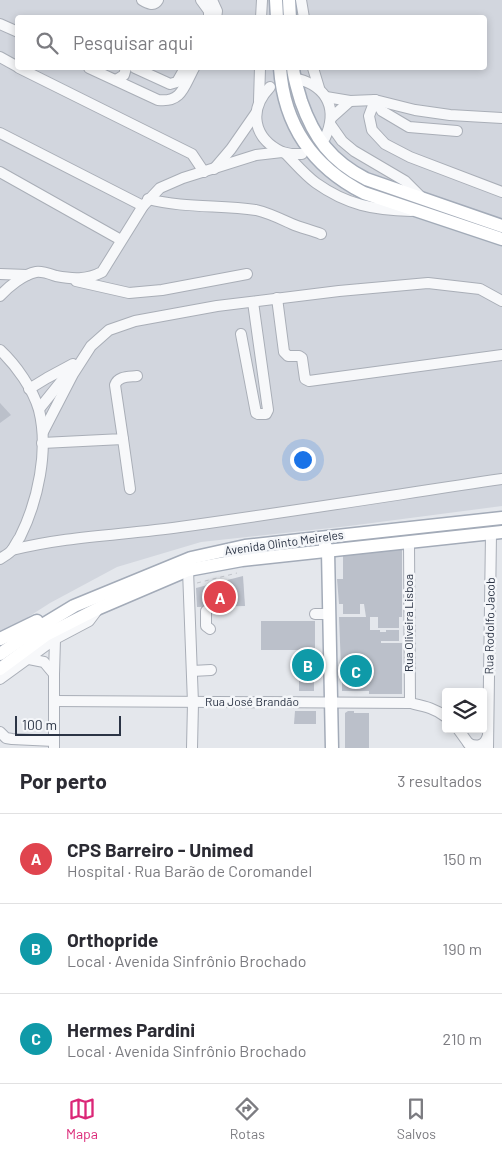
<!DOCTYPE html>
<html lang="pt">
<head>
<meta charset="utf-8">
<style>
	:root { --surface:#fff; --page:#f7f7f7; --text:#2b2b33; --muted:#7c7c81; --line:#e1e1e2; --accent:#db2777 }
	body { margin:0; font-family:Barlow,sans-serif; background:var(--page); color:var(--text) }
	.controls { position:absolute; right:15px; bottom:15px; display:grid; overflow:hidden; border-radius:5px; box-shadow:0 2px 8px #0003 }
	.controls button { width:45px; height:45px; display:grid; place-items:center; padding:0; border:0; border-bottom:1px solid var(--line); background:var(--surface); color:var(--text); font:25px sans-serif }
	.scale { position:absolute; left:15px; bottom:12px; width:106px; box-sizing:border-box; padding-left:5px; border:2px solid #2b3445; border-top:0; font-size:14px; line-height:18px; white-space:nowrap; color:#2b3445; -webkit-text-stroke:4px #f4f6f9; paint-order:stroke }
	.you { position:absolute; left:302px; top:459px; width:18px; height:18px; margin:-12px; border:4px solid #fff; border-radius:50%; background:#1a73e8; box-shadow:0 0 0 8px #1a73e833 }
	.badge { display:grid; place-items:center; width:32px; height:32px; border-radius:50%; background:var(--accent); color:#fff; font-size:16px; font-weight:700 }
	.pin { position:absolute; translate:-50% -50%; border:2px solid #fff; box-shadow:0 1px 5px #0006 }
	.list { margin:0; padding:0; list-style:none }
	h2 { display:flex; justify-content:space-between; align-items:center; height:65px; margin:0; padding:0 20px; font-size:21px }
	h2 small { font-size:16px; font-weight:400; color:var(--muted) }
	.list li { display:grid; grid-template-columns:32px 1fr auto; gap:15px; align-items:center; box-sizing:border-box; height:90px; padding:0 20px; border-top:1px solid var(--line) }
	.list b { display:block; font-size:19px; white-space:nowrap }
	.list p { margin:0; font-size:16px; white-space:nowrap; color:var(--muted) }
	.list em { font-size:16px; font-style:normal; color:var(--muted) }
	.icon { flex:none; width:28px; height:28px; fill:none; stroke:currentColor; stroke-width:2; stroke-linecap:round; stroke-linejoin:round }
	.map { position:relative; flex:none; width:502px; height:748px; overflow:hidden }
	.search { position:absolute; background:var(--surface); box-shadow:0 2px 8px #0003; left:15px; right:15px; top:15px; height:55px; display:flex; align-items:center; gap:12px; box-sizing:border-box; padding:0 18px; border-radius:5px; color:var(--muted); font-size:19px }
	.sheet { height:335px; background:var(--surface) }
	nav { display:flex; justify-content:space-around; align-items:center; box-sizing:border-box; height:70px; border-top:1px solid var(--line); background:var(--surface); font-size:14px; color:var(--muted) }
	nav a { display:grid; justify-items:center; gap:2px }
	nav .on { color:var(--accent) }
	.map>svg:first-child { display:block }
</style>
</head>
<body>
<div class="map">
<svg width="502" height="748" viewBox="0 0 502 748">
	<rect width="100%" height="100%" fill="#e4e7ec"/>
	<path fill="#d2d6de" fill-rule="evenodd" d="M0 0H502V506L349 526 201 542 117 567 50 603 0 635ZM18 18H484V68H18Z"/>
	<g fill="#bbc0ca" fill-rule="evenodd">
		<path d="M0 403 11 415 0 423Z"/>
		<path d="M402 549V617H399V628H378V617H370V630H380V632H386V630H399V641H381V643H402V694H369V691H342V674H345V667H341L339 617H366L364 604H360V614H343V604H339L337 579H343V556ZM367 667H369V680H367Z"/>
		<path d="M243 576 245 606 197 607 196 588Z"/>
		<rect x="261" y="621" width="54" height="29"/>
		<rect x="299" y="659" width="19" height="10"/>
		<rect x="299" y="678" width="15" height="13"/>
		<path d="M295 711H316V724H294Z"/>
		<path d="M348 711H354V713H369V748H345V713Z"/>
	</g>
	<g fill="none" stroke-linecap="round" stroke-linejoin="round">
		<g stroke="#a9aeb7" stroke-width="12">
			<g id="minor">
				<path d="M142 0C147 3 154 7 158 0"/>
				<path d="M201 0 209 11V18"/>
				<path d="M212 0 217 11 216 18"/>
				<path d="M301 0 304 18"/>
				<path d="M261 18 262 0"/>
				<path d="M0 24 18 32"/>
				<path d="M0 57 18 67"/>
				<path d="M19 68 192 154 204 172"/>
				<path d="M89 68 158 100C182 103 184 86 194 68"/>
				<path d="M135 68 170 84 177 82 185 68"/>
				<path d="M313 68 319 88"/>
				<path d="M298 79C328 87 338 110 325 138"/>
				<path d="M116 80 124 75 126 68"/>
				<path d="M270 87C248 110 253 138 282 152"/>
				<path d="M326 97 350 101 375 100 415 110 450 115 502 118"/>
				<path d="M375 100 369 116 372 130 385 144 410 157 502 192"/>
				<path d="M375 100 382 111 409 127 457 131"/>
				<path d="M259 101 260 68"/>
				<path d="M331 118 350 101"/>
				<path d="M330 124 342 141 354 151 405 181 422 198"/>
				<path d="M0 133 143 206"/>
				<path d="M285 153C295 163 305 175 316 183 347 205 374 210 411 211"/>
				<path d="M214 169 231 149 256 113"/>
				<path d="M0 172 121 240"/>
				<path d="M148 199C183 208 220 205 256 210 269 213 279 218 292 224 301 228 311 230 321 234"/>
				<path d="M0 274 27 275"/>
				<path d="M76 281 129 293 162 290 247 274"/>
				<path d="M0 296C8 287 24 274 36 272 42 271 50 274 56 276 72 279 87 280 102 272L143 206 160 188 183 178 256 155 282 152 291 154H302"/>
				<path d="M277 298 284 352 288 356H299L302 358 305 379 309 381 502 355"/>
				<path d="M241 334 256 413 258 414H266L268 410 253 302"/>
				<path d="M0 350C16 365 33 389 39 410 49 450 38 501 20 537 17 541 15 546 12 550 9 554 4 556 0 559"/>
				<path d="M29 389 47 378 73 364"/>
				<path d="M39 409 68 373"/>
				<path d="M43 432 73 374 91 346 109 330 135 321 217 306 339 291 428 283 480 289 502 301"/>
				<path d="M123 439 130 489"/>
				<path d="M42 443 123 439 115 385C118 376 128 377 137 376"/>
				<path d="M409 543 410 703"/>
				<path d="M12 550C67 536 124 535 180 527 288 512 395 495 502 479"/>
				<path d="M188 570 193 703 192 748"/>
				<path d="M206 611V626L210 629"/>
				<path d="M315 614H329"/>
				<path d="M29 659 44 662 54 674"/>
				<path d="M192 671 211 670"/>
				<path d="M0 679 55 639 89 621 98 609"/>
				<path d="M54 701 410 703C423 706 435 708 446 717"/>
				<path d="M458 729 471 747"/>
				<path d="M0 732 6 738 12 739 54 741"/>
				<path d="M468 743C477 748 485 746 488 735"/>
				<path d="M54 748V674L55 639"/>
				<path d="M488 748 491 534"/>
			</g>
		</g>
		<g stroke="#a3abb8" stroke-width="15">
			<g id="major">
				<path d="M276 0 277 18"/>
				<path d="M289 0 290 18"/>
				<path d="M280 68C284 125 313 167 364 193L502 239"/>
				<path d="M293 68C294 79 298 90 301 101 314 138 331 161 366 179L502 226"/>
				<path d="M325 545 328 551 332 748"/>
				<path d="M0 639 37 621"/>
				<path d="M0 654 36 629 74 606 191 558 245 546 502 518"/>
				<path d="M0 669 46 635 99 608 188 570 242 560 502 532"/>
			</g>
		</g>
		<g stroke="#c2c5cb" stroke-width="1" stroke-dasharray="4 4" stroke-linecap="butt">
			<path d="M197 583 237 573"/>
			<path d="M219 606V610"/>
		</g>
		<use href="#minor" stroke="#f7f8fa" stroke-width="10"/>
		<use href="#major" stroke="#fff" stroke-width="12"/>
	</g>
	<g text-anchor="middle" stroke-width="5" stroke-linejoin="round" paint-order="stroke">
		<g font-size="12" fill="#2b3445" stroke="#f4f6f9">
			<text transform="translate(284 543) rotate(-8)" y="4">Avenida Olinto Meireles</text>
			<text transform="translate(409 623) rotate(-90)" y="4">Rua Oliveira Lisboa</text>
			<text transform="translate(490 626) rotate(-89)" y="4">Rua Rodolfo Jacob</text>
			<text x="252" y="706">Rua José Brandão</text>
		</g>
	</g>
</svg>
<div class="controls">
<button><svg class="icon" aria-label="layers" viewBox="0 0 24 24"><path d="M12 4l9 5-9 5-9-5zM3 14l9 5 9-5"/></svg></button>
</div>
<div class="scale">100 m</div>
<div class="you"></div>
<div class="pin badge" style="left:220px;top:597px;background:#e0444e">A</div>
<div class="pin badge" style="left:308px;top:665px;background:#0f9aa8">B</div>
<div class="pin badge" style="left:356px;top:671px;background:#0f9aa8">C</div>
<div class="search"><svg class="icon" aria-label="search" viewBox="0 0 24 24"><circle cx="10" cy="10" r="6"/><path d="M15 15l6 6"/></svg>Pesquisar aqui</div>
</div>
<section class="sheet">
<h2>Por perto<small>3 resultados</small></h2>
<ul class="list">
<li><span class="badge" style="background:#e0444e">A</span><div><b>CPS Barreiro - Unimed</b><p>Hospital · Rua Barão de Coromandel</p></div><em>150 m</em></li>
<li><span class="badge" style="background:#0f9aa8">B</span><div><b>Orthopride</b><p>Local · Avenida Sinfrônio Brochado</p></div><em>190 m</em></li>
<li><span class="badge" style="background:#0f9aa8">C</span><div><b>Hermes Pardini</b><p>Local · Avenida Sinfrônio Brochado</p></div><em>210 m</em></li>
</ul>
</section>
<nav>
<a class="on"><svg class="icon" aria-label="map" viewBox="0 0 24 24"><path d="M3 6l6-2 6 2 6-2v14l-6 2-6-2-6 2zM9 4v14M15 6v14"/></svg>Mapa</a>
<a><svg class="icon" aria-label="directions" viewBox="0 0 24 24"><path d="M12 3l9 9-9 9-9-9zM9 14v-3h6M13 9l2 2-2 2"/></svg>Rotas</a>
<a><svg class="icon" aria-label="saved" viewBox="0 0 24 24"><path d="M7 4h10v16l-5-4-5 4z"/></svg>Salvos</a>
</nav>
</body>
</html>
